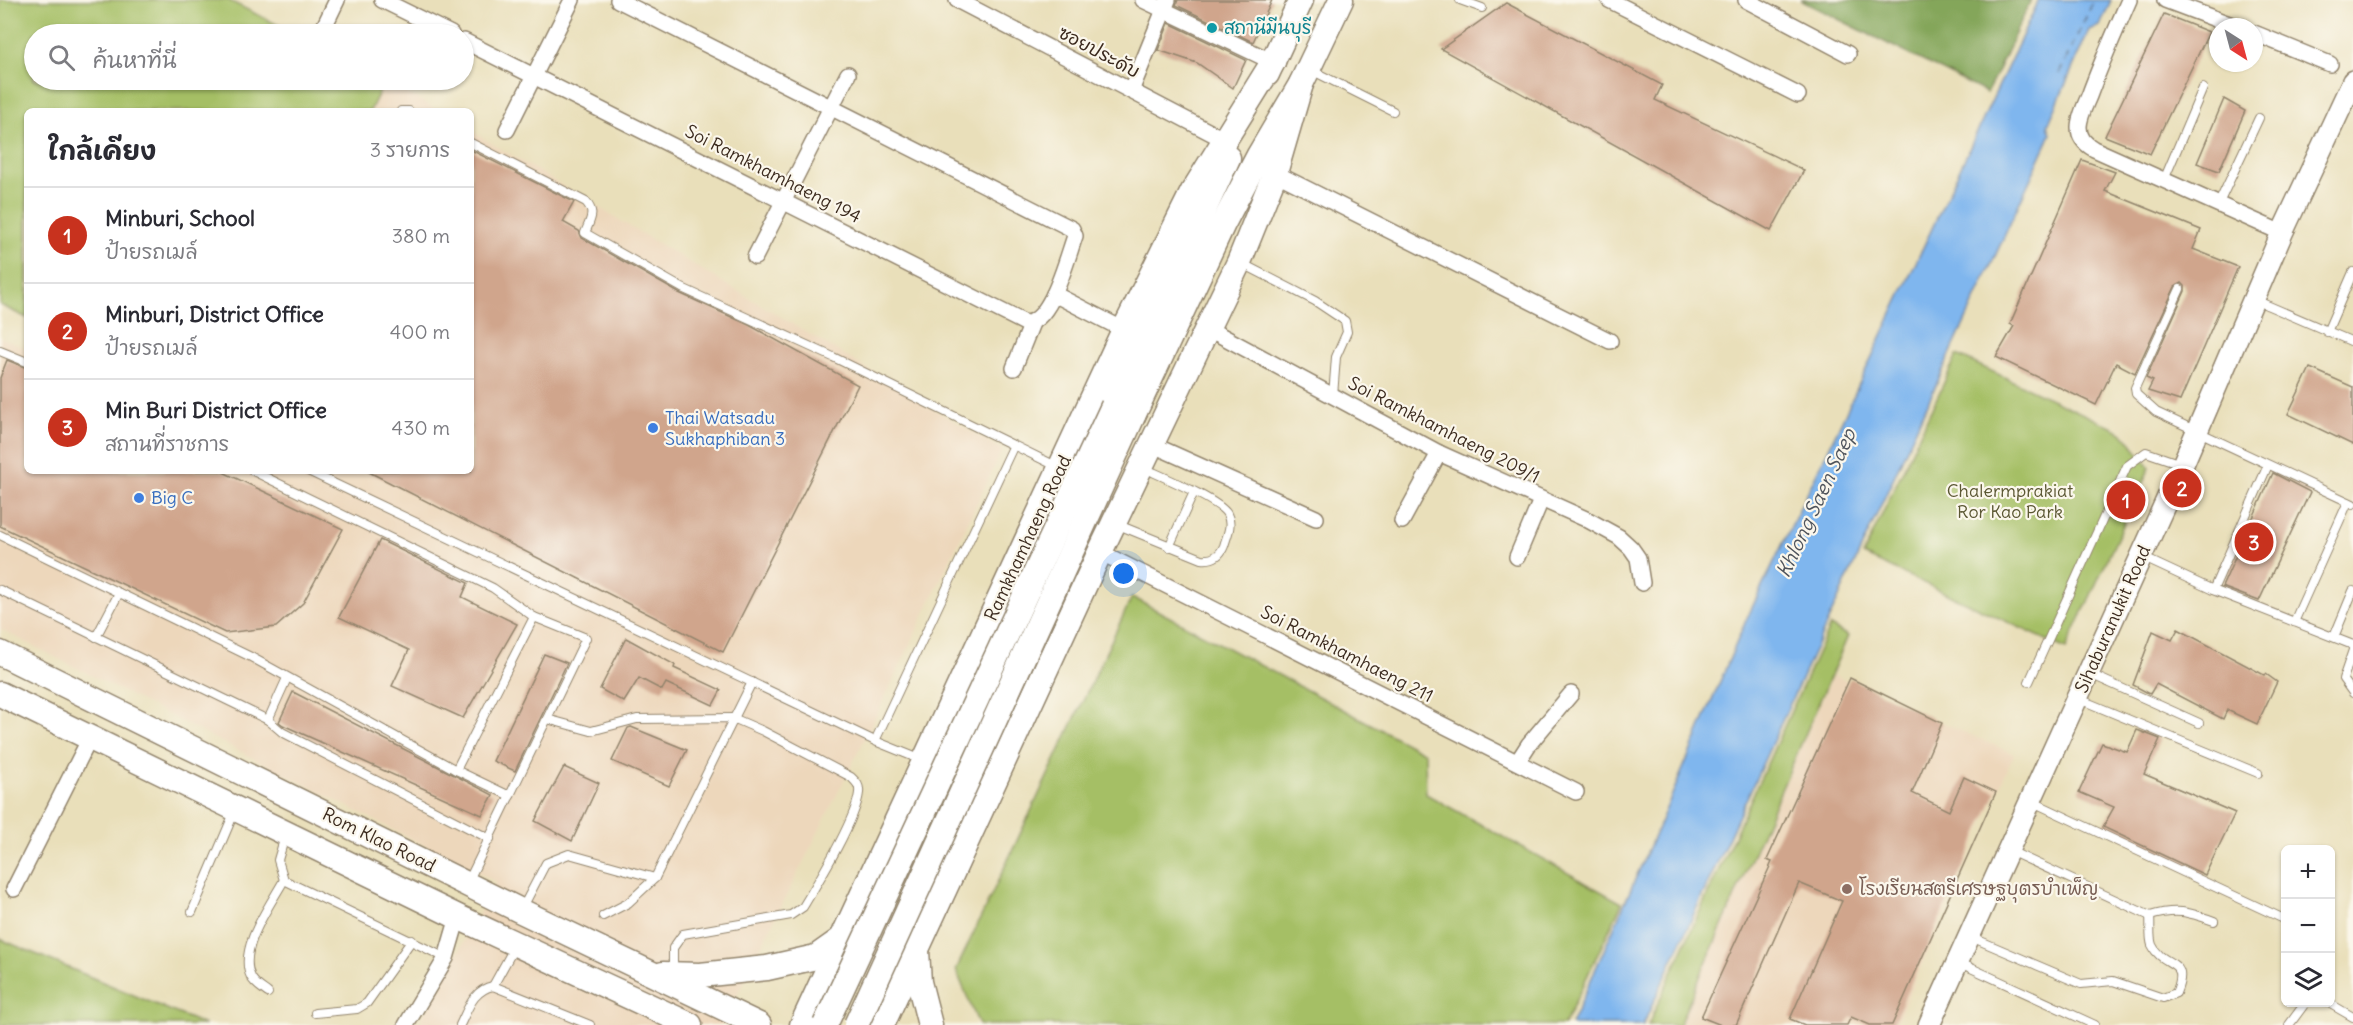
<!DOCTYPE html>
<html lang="th">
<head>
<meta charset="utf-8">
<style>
	:root { --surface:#fff; --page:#f2f2f3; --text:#2b2b33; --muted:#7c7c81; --line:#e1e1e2; --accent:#c8321e }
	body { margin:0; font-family:Delius,"Playpen Sans Thai",sans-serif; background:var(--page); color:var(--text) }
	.controls { position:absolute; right:18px; bottom:18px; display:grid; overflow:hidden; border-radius:9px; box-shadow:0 2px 4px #0004 }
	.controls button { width:54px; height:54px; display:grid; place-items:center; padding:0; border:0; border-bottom:2px solid var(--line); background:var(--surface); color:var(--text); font:30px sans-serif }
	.compass { position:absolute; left:2209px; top:18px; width:54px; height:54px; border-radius:50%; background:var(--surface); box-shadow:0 2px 4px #0004; rotate:144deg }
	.you { position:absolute; left:1124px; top:574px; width:21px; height:21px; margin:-15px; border:4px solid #fff; border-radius:50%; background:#1a73e8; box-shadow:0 0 0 9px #1a73e833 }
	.badge { display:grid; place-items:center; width:39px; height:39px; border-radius:50%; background:var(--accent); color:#fff; font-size:20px; font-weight:700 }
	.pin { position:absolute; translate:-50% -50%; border:3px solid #fff; box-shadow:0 2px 6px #0006 }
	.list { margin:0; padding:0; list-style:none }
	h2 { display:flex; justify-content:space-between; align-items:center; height:78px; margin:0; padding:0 24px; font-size:26px }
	h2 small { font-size:20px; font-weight:400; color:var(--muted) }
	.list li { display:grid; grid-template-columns:39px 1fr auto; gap:18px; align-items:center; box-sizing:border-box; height:96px; padding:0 24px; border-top:2px solid var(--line) }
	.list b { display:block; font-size:22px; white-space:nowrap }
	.list p { margin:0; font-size:20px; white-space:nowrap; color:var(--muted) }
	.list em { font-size:20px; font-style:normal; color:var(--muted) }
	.icon { flex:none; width:33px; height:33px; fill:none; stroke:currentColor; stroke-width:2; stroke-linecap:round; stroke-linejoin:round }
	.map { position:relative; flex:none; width:2353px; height:1025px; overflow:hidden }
	.search { position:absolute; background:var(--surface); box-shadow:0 2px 4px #0004; left:24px; top:24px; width:450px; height:66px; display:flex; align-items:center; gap:15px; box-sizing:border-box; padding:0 21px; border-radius:33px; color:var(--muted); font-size:22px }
	.panel { position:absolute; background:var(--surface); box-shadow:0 2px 4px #0004; left:24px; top:108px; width:450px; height:366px; border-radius:9px }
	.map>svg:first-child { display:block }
</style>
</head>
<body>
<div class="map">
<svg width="2353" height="1025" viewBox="0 0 2353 1025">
	<rect width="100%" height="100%" fill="#fbf7ec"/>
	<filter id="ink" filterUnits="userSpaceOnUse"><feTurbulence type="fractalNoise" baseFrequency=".0167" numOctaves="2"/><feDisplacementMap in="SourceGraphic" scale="12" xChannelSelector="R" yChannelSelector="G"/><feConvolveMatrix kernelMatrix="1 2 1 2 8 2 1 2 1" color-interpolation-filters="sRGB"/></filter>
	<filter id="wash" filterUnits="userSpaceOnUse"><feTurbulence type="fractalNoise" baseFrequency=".008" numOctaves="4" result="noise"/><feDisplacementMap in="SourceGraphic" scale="24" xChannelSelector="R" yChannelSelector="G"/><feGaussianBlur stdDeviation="1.35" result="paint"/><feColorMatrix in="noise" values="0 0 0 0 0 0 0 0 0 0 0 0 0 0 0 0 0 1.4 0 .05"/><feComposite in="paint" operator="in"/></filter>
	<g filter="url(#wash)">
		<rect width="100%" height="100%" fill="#e9dfba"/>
		<g fill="#edd7bb">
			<path d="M385 80H386L438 111H370Z"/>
			<path d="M471 131 1002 450 878 712 722 1025H418L496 882 0 629V337L27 349V471H471Z"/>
			<path d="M1833 675 2014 754 1895 1025H1679Z"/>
		</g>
		<g fill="#a5bf65" stroke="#707442" stroke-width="1.5">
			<path d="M0 0H228L296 34H34V80H385L370 111H27V318L0 305Z"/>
			<path d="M1957 355 2122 432 2150 467 2066 649 1863 555Z"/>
			<path d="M1132 597 1425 753 1426 794 1622 903 1564 1025H979L956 970Z"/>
			<path d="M1830 626 1848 636 1679 1025H1648Z"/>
			<path d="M0 939 205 1025H0Z"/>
		</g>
		<path fill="#84a65a" stroke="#60683c" stroke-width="1.5" d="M1800 0H2031L1987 93Z"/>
		<path fill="#7fb6ee" stroke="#5d7086" stroke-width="1.5" d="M2039 0H2111L2100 26 2089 30 2048 125 2051 134 1643 1025H1571L1663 816 1747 618 1838 429Z"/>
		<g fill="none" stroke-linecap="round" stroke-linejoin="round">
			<path stroke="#4f545c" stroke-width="1.5" stroke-dasharray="8 6" stroke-linecap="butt" d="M2059 74 2094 0"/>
		</g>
		<g id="blocks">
			<g fill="#d0a58c">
				<path d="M1178 0H1272L1253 42 1176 5Z"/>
				<path d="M1506 3 1662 85 1655 100 1804 170 1771 231 1441 49Z"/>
				<path d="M2164 14 2209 32 2150 154 2105 136Z"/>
				<path d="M1169 23 1246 60 1233 88 1197 63 1158 50Z"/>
				<path d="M2224 99 2245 111 2219 171 2197 163Z"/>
				<path d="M471 150 574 202 563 222 579 231 582 238 679 293 749 325 858 385 723 652 367 471H471Z"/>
				<path d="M2082 160 2115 172 2105 191 2201 230 2193 249 2238 267 2180 401 2148 391 2153 381 2146 378 2185 291V286L2182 283 2175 287 2135 373 2116 363 2096 405 1996 357 2014 326 2010 324Z"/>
				<path d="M7 360 27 368V471H221L343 529 303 603 276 627 225 633 0 526V378Z"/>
				<path d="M2310 368 2353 387V445L2288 414Z"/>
				<path d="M2273 473 2310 492 2259 601 2222 587Z"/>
				<path d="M380 540 468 583 462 597 517 624 463 718 392 686 409 650 339 617Z"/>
				<path d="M2178 629 2264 675 2266 674 2277 682 2257 724 2227 710 2223 719 2156 684 2150 694 2133 685 2153 631 2172 640Z"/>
				<path d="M626 638 675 665 674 668 721 690 713 705 666 683 662 690 639 678 624 702 600 689Z"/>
				<path d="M544 654 567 663 515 771 493 761Z"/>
				<path d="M1850 678 1942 723 1912 793 1949 811 1964 777 1996 792 1892 1025H1870L1851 1017 1847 1025H1805L1790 1019 1842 901 1799 883 1736 1025H1721L1701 1017 1772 862 1767 860Z"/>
				<path d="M293 692 493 795 482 815 283 725 279 722Z"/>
				<path d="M631 727 687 750 669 786 612 761 628 728Z"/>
				<path d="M2137 730 2160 739 2144 774 2235 813 2205 875 2103 827 2114 807 2079 792 2102 743 2127 752Z"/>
				<path d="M564 767 599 783 572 841 535 821Z"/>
			</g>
		</g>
	</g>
	<g filter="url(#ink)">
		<use href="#blocks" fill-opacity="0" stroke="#92846c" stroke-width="1.5"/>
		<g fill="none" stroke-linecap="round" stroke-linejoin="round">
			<g stroke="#92846c" stroke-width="10">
				<g id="service">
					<path d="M1460 0 1482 8"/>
					<path d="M1311 70 1393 111"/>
					<path d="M401 111H409"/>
					<path d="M471 143 586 202C596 213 590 220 585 233L682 288 833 357 1058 467"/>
					<path d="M2164 180 2203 88"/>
					<path d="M2218 205 2259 118"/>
					<path d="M1243 264 1315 301 1345 321 1347 332 1336 357 1333 396"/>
					<path d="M2180 289 2135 388 2136 394 2156 412 2353 504"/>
					<path d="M2255 300 2353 342"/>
					<path d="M2327 332 2353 272"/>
					<path d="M0 351 27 362"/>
					<path d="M253 471 493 588 534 617"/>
					<path d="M308 471 875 741 922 760"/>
					<path d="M1116 524 1202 559C1212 560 1220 556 1224 546 1227 535 1233 525 1227 514 1219 500 1161 476 1144 468"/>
					<path d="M0 535 251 657 456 770 510 796"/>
					<path d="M1169 547 1194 492"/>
					<path d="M2142 557 2213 590 2353 645"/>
					<path d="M0 590 268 720 282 732 490 839"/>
					<path d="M2213 590 2268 465"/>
					<path d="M2294 622 2348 502"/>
					<path d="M96 637 119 593"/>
					<path d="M2334 637 2353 591"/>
					<path d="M2353 650 2343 679 2353 693"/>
					<path d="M2090 674 2199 723"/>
					<path d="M2029 682 2127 466 2146 452 2181 464"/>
					<path d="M2079 699 2258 773"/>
					<path d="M547 719 591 731 637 719 733 718 763 731 851 777C856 782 860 785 859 793 856 820 818 882 803 907L791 915 683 934 673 948V971"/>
					<path d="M268 720 287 678"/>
					<path d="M875 741 1013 447"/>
					<path d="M456 770 534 617 586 638 468 882"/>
					<path d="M2033 802 2286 920"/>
					<path d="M285 836 278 860 284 880 446 958"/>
					<path d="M2010 851 2150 916C2177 908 2188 912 2214 921"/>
					<path d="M523 907 546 863 569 854 655 878"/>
					<path d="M192 912 234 813"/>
					<path d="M603 916 628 903 655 878 752 682"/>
					<path d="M1971 937 2081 984 2113 981 2163 998 2176 993C2191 957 2163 969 2152 945 2149 937 2151 925 2150 916"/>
					<path d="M1960 963 2095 1025"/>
					<path d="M493 986 514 948"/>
					<path d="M268 993C263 989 254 984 251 977 237 949 271 904 284 880"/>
					<path d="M2327 1002 2353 1017"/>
					<path d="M315 1013 357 1009 367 1003 412 940"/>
					<path d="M460 1025C468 1009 473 990 493 986L590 1025"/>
					<path d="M2289 1025 2306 1002"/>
				</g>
			</g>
			<g stroke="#92846c" stroke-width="18">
				<g id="minor">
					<path d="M382 0 451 34"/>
					<path d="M957 0 1223 139"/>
					<path d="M1143 0 1273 62"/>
					<path d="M1609 0 1798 95"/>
					<path d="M1746 0 1848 54"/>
					<path d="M2129 0C2115 32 2101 63 2089 96 2085 105 2079 118 2079 127 2079 138 2085 144 2094 149L2282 233"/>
					<path d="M2165 0 2237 27"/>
					<path d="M323 29 337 0"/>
					<path d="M2254 33 2330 64"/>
					<path d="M464 41 1025 323C1051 324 1067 258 1075 236L1072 229 618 0"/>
					<path d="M1131 91 1168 0"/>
					<path d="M507 130 572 0"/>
					<path d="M1275 173 1610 341"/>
					<path d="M755 257 848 74"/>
					<path d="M1054 294 1124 330"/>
					<path d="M1207 328 1439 453 1588 520 1619 537 1631 548 1638 558 1642 583"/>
					<path d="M1014 368 1032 323"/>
					<path d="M1151 444 1316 518"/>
					<path d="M1402 521 1439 453"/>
					<path d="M1100 552 1576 792"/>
					<path d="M1517 557 1541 500"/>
					<path d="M1518 761 1529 744 1571 694"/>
					<path d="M14 889 90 738"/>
					<path d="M406 1025 446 958 458 917"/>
				</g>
			</g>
			<g stroke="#92846c" stroke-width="24">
				<path id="secondary" d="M1929 1025 2183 464 2282 233 2353 81"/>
			</g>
			<g stroke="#92846c" stroke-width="27">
				<g id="primary">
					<path d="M1267 74 1301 0"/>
					<path d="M1113 406 1228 158"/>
					<path d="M1133 416 1223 224 1259 155 1301 84 1341 0"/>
					<path d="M0 653 521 911 759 1025"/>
					<path d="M0 694 458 917 690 1025"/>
					<path d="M917 951 919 982 930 1025"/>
					<path d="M663 974 700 975 767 968 816 957 840 940"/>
					<path d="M802 1025 1124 330 1193 191 1273 62"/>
					<path d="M882 1025 1100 552 1239 262 1275 173 1301 84"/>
				</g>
			</g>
			<use href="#service" stroke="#fff" stroke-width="8"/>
			<use href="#minor" stroke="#fff" stroke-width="15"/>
			<use href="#secondary" stroke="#fff" stroke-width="21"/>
			<use href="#primary" stroke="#fff" stroke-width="24"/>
			<g stroke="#92846c" stroke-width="27" stroke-linecap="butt">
				<g id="primary-bridge">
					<path d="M825 1025 1113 406"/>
					<path d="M856 1025 1133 416"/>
				</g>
			</g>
			<use href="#primary-bridge" stroke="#fff" stroke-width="24"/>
		</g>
	</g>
	<circle fill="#0f9aa8" stroke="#fbf7ec" stroke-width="2" cx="1212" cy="28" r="6"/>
	<g fill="#3f7fe0" stroke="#fbf7ec" stroke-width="2">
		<circle cx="653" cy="428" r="6"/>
		<circle cx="139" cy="498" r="6"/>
	</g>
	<circle fill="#8d6e63" stroke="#fbf7ec" stroke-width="2" cx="1847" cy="889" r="6"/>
	<g text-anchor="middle" stroke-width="4.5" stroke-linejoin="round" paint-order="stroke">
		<g font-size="18" fill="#0d838f" stroke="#fbf7ec" text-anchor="start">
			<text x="1224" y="34">สถานีมีนบุรี</text>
		</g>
		<g font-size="18" fill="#3b2a1e" stroke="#fbf7ec">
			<text transform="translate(1099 52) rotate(28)" y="6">ซอยประดับ</text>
			<text transform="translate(773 174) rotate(27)" y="6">Soi Ramkhamhaeng 194</text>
			<text transform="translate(1444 430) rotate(27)" y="6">Soi Ramkhamhaeng 209/1</text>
			<text transform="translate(1028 538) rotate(-65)" y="6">Ramkhamhaeng Road</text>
			<text transform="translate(2113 619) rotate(-66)" y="6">Sihaburanukit Road</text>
			<text transform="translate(1347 654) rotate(27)" y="6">Soi Ramkhamhaeng 211</text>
			<text transform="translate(379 840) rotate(26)" y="6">Rom Klao Road</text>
		</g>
		<g font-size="18" fill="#366cbe" stroke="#fbf7ec" text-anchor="start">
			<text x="665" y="424">Thai Watsadu<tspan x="665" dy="21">Sukhaphiban 3</tspan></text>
			<text x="151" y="504">Big C</text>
		</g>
		<g font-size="18" fill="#5b5733" stroke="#fbf7ec">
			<text x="2010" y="497">Chalermprakiat<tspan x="2010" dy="21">Ror Kao Park</tspan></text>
		</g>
		<g font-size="18" fill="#785e54" stroke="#fbf7ec" text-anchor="start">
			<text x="1859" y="895">โรงเรียนสตรีเศรษฐบุตรบำเพ็ญ</text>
		</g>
		<g font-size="20" font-style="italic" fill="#4f545c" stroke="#fbf7ec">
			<text transform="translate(1816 503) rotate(-65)" y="7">Khlong Saen Saep</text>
		</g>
	</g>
</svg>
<div class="controls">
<button>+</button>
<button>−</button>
<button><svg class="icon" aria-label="layers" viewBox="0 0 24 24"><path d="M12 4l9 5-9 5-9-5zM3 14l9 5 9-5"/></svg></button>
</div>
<svg class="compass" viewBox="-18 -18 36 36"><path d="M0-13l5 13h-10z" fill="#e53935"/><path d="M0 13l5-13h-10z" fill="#7c7c81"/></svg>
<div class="you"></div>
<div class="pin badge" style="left:2126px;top:500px">1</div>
<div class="pin badge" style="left:2182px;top:488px">2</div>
<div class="pin badge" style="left:2254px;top:542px">3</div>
<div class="search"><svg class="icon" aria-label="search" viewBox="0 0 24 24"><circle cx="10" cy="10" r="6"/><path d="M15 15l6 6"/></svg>ค้นหาที่นี่</div>
<section class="panel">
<h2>ใกล้เคียง<small>3 รายการ</small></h2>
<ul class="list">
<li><span class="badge">1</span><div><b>Minburi, School</b><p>ป้ายรถเมล์</p></div><em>380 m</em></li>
<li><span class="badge">2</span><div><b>Minburi, District Office</b><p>ป้ายรถเมล์</p></div><em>400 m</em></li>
<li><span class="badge">3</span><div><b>Min Buri District Office</b><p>สถานที่ราชการ</p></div><em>430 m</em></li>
</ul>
</section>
</div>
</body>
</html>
